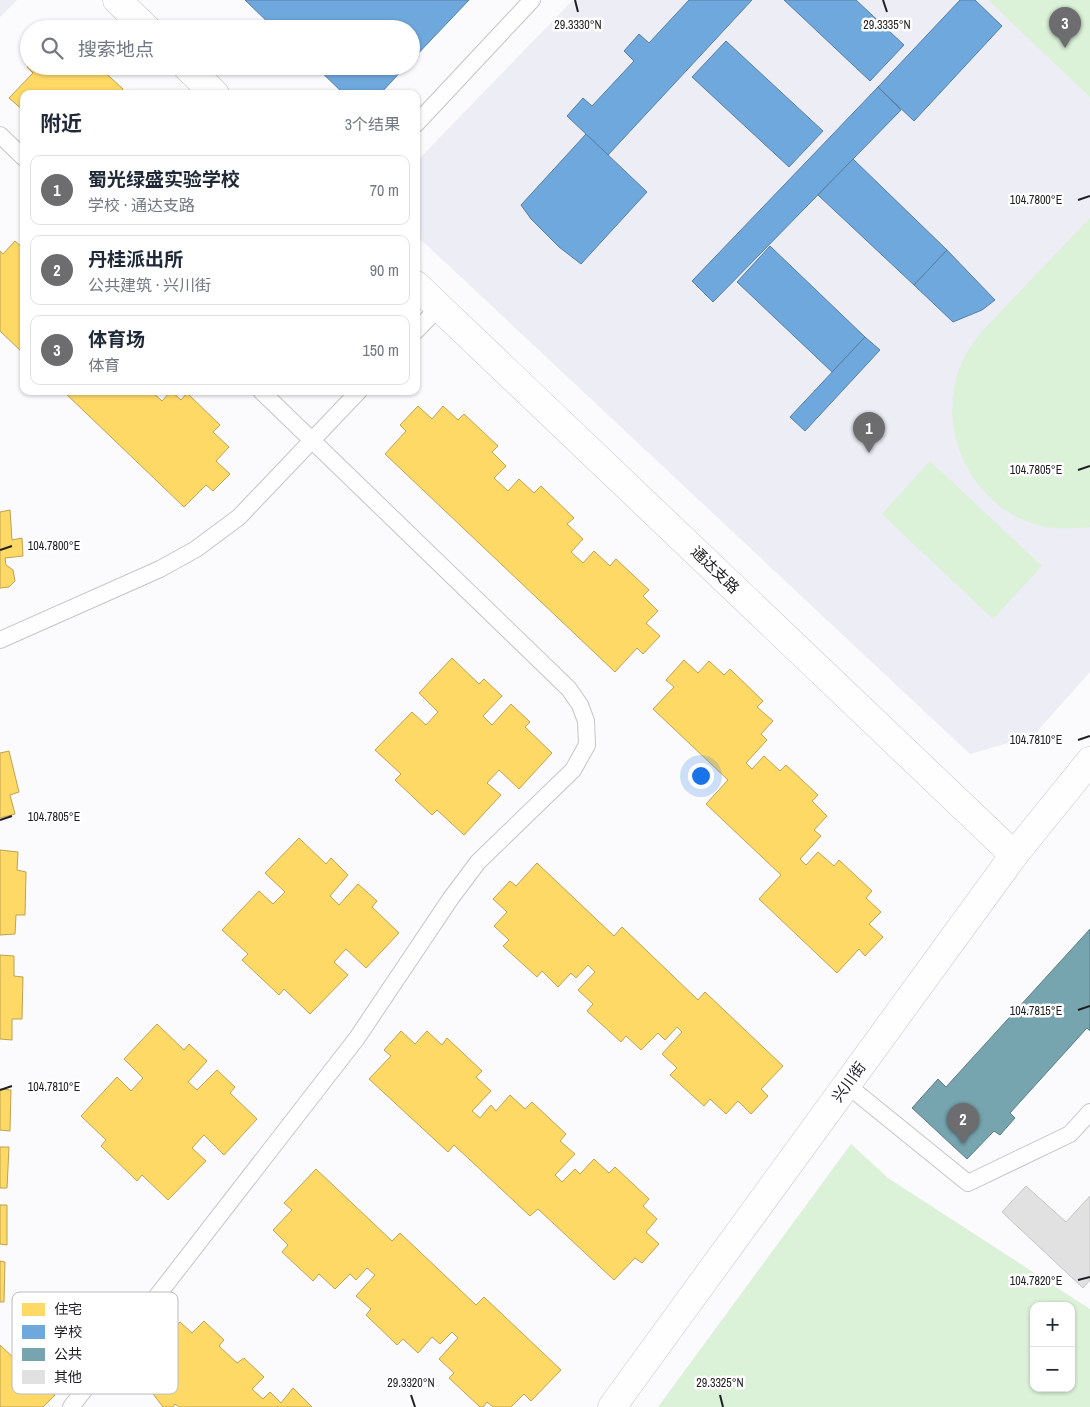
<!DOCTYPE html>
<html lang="zh">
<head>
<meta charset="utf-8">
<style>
	:root { --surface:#fff; --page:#f2f2f3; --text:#1f2937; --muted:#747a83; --line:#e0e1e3; --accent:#6d6d70 }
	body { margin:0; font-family:"Archivo Narrow","Noto Sans SC",sans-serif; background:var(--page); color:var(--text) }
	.controls { position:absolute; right:15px; bottom:15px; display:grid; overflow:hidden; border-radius:10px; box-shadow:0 1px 4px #0004 }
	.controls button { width:45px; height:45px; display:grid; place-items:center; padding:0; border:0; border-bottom:1px solid var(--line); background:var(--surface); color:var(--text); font:25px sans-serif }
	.you { position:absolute; left:700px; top:775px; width:18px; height:18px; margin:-12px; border:4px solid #fff; border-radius:50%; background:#1a73e8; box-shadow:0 0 0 8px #1a73e833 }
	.badge { display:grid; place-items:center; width:32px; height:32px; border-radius:50%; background:var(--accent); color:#fff; font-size:16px; font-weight:700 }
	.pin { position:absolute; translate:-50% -41px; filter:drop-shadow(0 1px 2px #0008) }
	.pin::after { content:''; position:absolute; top:26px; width:18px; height:15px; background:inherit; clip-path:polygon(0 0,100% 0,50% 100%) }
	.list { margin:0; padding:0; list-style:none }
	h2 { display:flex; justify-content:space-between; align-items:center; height:65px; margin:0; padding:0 20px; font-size:21px }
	h2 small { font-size:16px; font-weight:400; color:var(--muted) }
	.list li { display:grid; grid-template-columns:32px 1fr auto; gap:15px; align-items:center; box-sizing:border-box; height:70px; margin:0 10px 10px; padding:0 10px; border:1px solid var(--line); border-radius:10px }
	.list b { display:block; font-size:19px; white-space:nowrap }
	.list p { margin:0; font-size:16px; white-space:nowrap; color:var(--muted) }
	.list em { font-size:16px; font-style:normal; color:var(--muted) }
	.icon { flex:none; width:28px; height:28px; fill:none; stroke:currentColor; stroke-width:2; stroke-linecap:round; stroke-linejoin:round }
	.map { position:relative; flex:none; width:1090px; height:1407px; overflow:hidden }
	.search { position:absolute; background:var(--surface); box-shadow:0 1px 4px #0004; left:20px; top:20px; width:400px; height:55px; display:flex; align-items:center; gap:12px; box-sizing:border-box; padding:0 18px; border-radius:28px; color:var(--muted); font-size:19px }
	.panel { position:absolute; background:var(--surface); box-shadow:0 1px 4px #0004; left:20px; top:90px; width:400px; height:305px; border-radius:10px }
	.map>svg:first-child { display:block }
</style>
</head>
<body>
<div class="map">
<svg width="1090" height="1407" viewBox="0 0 1090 1407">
	<rect width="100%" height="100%" fill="#fbfbfd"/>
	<g fill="#ecedf5">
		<path d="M0 0H17L0 17Z"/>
		<path d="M573 0H1090V672L1033 736 970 754 416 235V162Z"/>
	</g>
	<g fill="#dbf1d8" fill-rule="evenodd">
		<path d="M988 0H1090V97Z"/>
		<path d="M1090 218V527C1074 528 1057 530 1041 526 974 509 936 434 959 370 964 354 974 341 985 328Z"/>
		<path d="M930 461 1042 566 993 619 882 514Z"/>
		<path d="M851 1144 888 1178 1090 1309V1407H658ZM1034 1306H1071V1388H1034Z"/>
	</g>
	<g fill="#ffd966" stroke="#bca252">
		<path d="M29 65 98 66 123 89 118 94H24V111L9 98 33 73 27 67Z"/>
		<path d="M15 241 24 249V354L0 331V251L3 254Z"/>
		<path d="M63 391H154L153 393 162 401 171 391 181 400 187 393 220 425 213 432 229 447 216 461 230 474 213 491 206 485 184 507Z"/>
		<path d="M418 406 432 419 443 406 458 420 464 414 498 446 492 452 506 466 494 478 508 491 519 479 534 493 541 486 574 518 567 524 583 539 571 552 583 563 594 551 610 566 616 559 649 590 643 596 658 611 646 623 660 636 643 654 637 648 615 672 385 454 406 431 400 425Z"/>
		<path d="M10 510 12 540 22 538 23 556 5 558 6 565 13 570 15 581 9 587 0 588V512Z"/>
		<path d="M452 658 479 684 484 679 502 696 483 716 492 725 511 704 530 722 525 727 552 753 519 789 499 770 487 783 501 795 464 835 437 810 432 815 395 780 401 774 375 750 412 712 426 725 438 712 419 693Z"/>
		<path d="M684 660 698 673 709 661 724 675 730 669 763 701 757 707 773 721 761 734 767 740 746 763 752 769 764 756 780 771 786 765 818 795 812 801 827 816 814 830 821 836 800 859 806 865 818 852 834 866 839 860 872 891 866 898 881 912 869 924 883 937 865 956 859 949 837 973 759 899 781 875 706 804 728 780 653 709 674 687 666 680Z"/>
		<path d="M9 751 19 792 10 795 15 814 0 818V753Z"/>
		<path d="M299 838 326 864 331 858 348 875 330 896 339 905 358 884 377 901 372 907 399 933 366 968 346 949 334 962 348 975 310 1014 284 989 279 995 242 960 248 954 222 930 259 891 273 904 285 892 265 873Z"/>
		<path d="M0 850 18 852 17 870 26 872 25 915H16L15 934 0 935Z"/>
		<path d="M537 863 614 936 622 927 698 1000 705 992 783 1066 761 1089 768 1096 751 1114 738 1101 726 1114 710 1099 704 1106 670 1075 677 1068 662 1054 682 1032 677 1027 665 1040 658 1033 641 1050 626 1036 621 1042 587 1011 593 1004 578 990 595 972 588 965 576 978 571 973 558 987 542 971 537 977 503 946 509 940 494 926 507 912 493 899 510 881 516 886Z"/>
		<path d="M0 955 14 956V976L23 977 22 1019H12V1040L0 1039Z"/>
		<path d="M157 1024 184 1050 189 1044 207 1061 188 1082 197 1090 217 1070 235 1087 230 1093 257 1119 224 1155 204 1135 192 1148 206 1161 168 1200 142 1175 137 1181 101 1146 106 1140 81 1116 117 1077 131 1091 143 1078 124 1059Z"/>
		<path d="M401 1031 415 1044 427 1031 442 1045 447 1038 482 1071 476 1077 491 1091 472 1111 480 1118 491 1105 496 1111 510 1095 525 1109 532 1102 566 1134 560 1141 575 1154 555 1175 562 1182 575 1169 580 1174 594 1159 609 1173 615 1167 649 1199 643 1206 657 1219 646 1232 659 1244 642 1263 635 1258 614 1280 538 1209 530 1216 454 1145 448 1152 369 1079 391 1056 384 1050Z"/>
		<path d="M0 1089 11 1090 10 1131 0 1130Z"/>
		<path d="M0 1147H9L7 1188H0Z"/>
		<path d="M316 1169 392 1241 400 1233 476 1305 484 1297 561 1370 531 1401 524 1394 511 1407H493L487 1402 483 1407H480L449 1378 454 1373 439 1359 458 1338 452 1332 440 1344 432 1337 418 1353 403 1339 397 1345 366 1315 371 1309 356 1296 375 1275 367 1268 356 1280 350 1274 335 1289 319 1274 313 1281 282 1252 288 1245 273 1230 292 1210 284 1203Z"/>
		<path d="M0 1205H7V1245L0 1244Z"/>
		<path d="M0 1261 5 1262 4 1302H0Z"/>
		<path d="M204 1321 224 1340 219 1346 237 1363 244 1358 264 1377 252 1389 263 1399 270 1392 281 1403 293 1388 312 1407H179L175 1404 173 1407H163L147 1386 138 1368 180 1322 192 1333Z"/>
		<path d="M0 1345 17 1361 28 1349 57 1377 48 1388 55 1395 43 1407H0Z"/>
	</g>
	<g fill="#6fa8dc" stroke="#577fa5">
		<path d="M245 0H469L411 61V29H275Z"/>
		<path d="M689 0H752L608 155 567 116 583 98 592 106 634 61 624 51 639 34 649 43Z"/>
		<path d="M784 0H856L904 45 870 81Z"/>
		<path d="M960 0H975L1002 26 914 121 878 87Z"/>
		<path d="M726 41 823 131 789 167 692 77Z"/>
		<path d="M315 66H406L380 94H344Z"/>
		<path d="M878 87 901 110 713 302 692 281Z"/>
		<path d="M586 134 647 192 581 264 559 247 531 219 521 205Z"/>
		<path d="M853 159 947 250 914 285 818 195Z"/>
		<path d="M770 246 865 337 832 372 737 282Z"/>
		<path d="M947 250 995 300 982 310 953 322 914 285Z"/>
		<path d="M865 337 880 350 805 431 790 417Z"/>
	</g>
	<path fill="#76a5af" stroke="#5c7d85" d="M1090 929V1031L1087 1028 1010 1113 1015 1118 1000 1135 994 1131 967 1159 912 1108 938 1079 946 1087Z"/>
	<path fill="#e2e1e2" stroke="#c5c3c4" d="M1026 1186 1066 1222 1090 1196V1280L1083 1288 1002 1212Z"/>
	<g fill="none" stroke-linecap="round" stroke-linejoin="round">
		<g stroke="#c5c5c8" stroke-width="18">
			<g id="lane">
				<path d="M416 124 532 0"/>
				<path d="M0 135 24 158"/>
				<path d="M416 331 439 307"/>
				<path d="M0 640 160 569 196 549 239 517 359 391"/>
				<path d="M847 1085 968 1183 1070 1134 1090 1112"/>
				<path d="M71 1407 357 1038 451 898 478 862 573 770 587 745 586 721 580 705 569 689 261 391"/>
			</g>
		</g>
		<g stroke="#c5c5c8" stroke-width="29">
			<g id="street">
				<path d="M117 0 147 29"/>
				<path d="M186 66 215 94"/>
				<path d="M416 285 1014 855"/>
				<path d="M612 1407 1014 855 1090 761"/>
			</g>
		</g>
		<use href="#lane" stroke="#fefeff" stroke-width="16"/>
		<use href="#street" stroke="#fefeff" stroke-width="28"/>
	</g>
	<path fill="none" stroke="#202024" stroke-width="2" d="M575 0 578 12M883 0 887 12M1078 200 1090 196M1078 470 1090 466M0 550 12 546M1078 740 1090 736M0 820 12 816M1078 1010 1090 1006M0 1090 12 1086M1078 1280 1090 1277M411 1395 415 1407M720 1395 723 1407"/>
	<g text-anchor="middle" stroke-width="5" stroke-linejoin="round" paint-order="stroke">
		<g font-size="15" fill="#202024" stroke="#fff">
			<text transform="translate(715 570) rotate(44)" y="5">通达支路</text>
			<text transform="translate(849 1082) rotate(-54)" y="5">兴川街</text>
		</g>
	</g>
	<rect x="12" y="1292" width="166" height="102" rx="8" fill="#fff" stroke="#bcbcbd" stroke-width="1"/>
	<rect x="22" y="1303" width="23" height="13" fill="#ffd966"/>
	<rect x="22" y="1325" width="23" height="14" fill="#6fa8dc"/>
	<rect x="22" y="1348" width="23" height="13" fill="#76a5af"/>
	<rect x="22" y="1370" width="23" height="14" fill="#e2e1e2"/>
	<g font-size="14" fill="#202024">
		<text x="54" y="1314">住宅</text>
		<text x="54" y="1337">学校</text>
		<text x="54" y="1359">公共</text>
		<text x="54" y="1382">其他</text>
	</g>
	<g font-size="12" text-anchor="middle" fill="#202024" stroke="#fff" stroke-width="5" stroke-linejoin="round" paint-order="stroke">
		<text x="578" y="29">29.3330°N</text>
		<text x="887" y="29">29.3335°N</text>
		<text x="1036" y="204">104.7800°E</text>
		<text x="1036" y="474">104.7805°E</text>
		<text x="54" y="550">104.7800°E</text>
		<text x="1036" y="744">104.7810°E</text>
		<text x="54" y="821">104.7805°E</text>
		<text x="1036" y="1015">104.7815°E</text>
		<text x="54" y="1091">104.7810°E</text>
		<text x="1036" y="1285">104.7820°E</text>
		<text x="411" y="1387">29.3320°N</text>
		<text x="720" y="1387">29.3325°N</text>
	</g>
</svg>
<div class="controls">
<button>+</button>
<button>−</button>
</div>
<div class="you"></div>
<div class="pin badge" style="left:869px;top:453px">1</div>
<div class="pin badge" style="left:963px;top:1144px">2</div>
<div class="pin badge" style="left:1065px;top:48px">3</div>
<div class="search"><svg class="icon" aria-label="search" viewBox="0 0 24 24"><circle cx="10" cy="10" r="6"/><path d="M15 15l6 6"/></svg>搜索地点</div>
<section class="panel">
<h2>附近<small>3个结果</small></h2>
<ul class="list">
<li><span class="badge">1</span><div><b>蜀光绿盛实验学校</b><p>学校 · 通达支路</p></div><em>70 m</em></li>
<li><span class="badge">2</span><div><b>丹桂派出所</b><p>公共建筑 · 兴川街</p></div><em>90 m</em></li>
<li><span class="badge">3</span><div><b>体育场</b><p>体育</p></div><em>150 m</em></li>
</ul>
</section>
</div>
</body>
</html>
